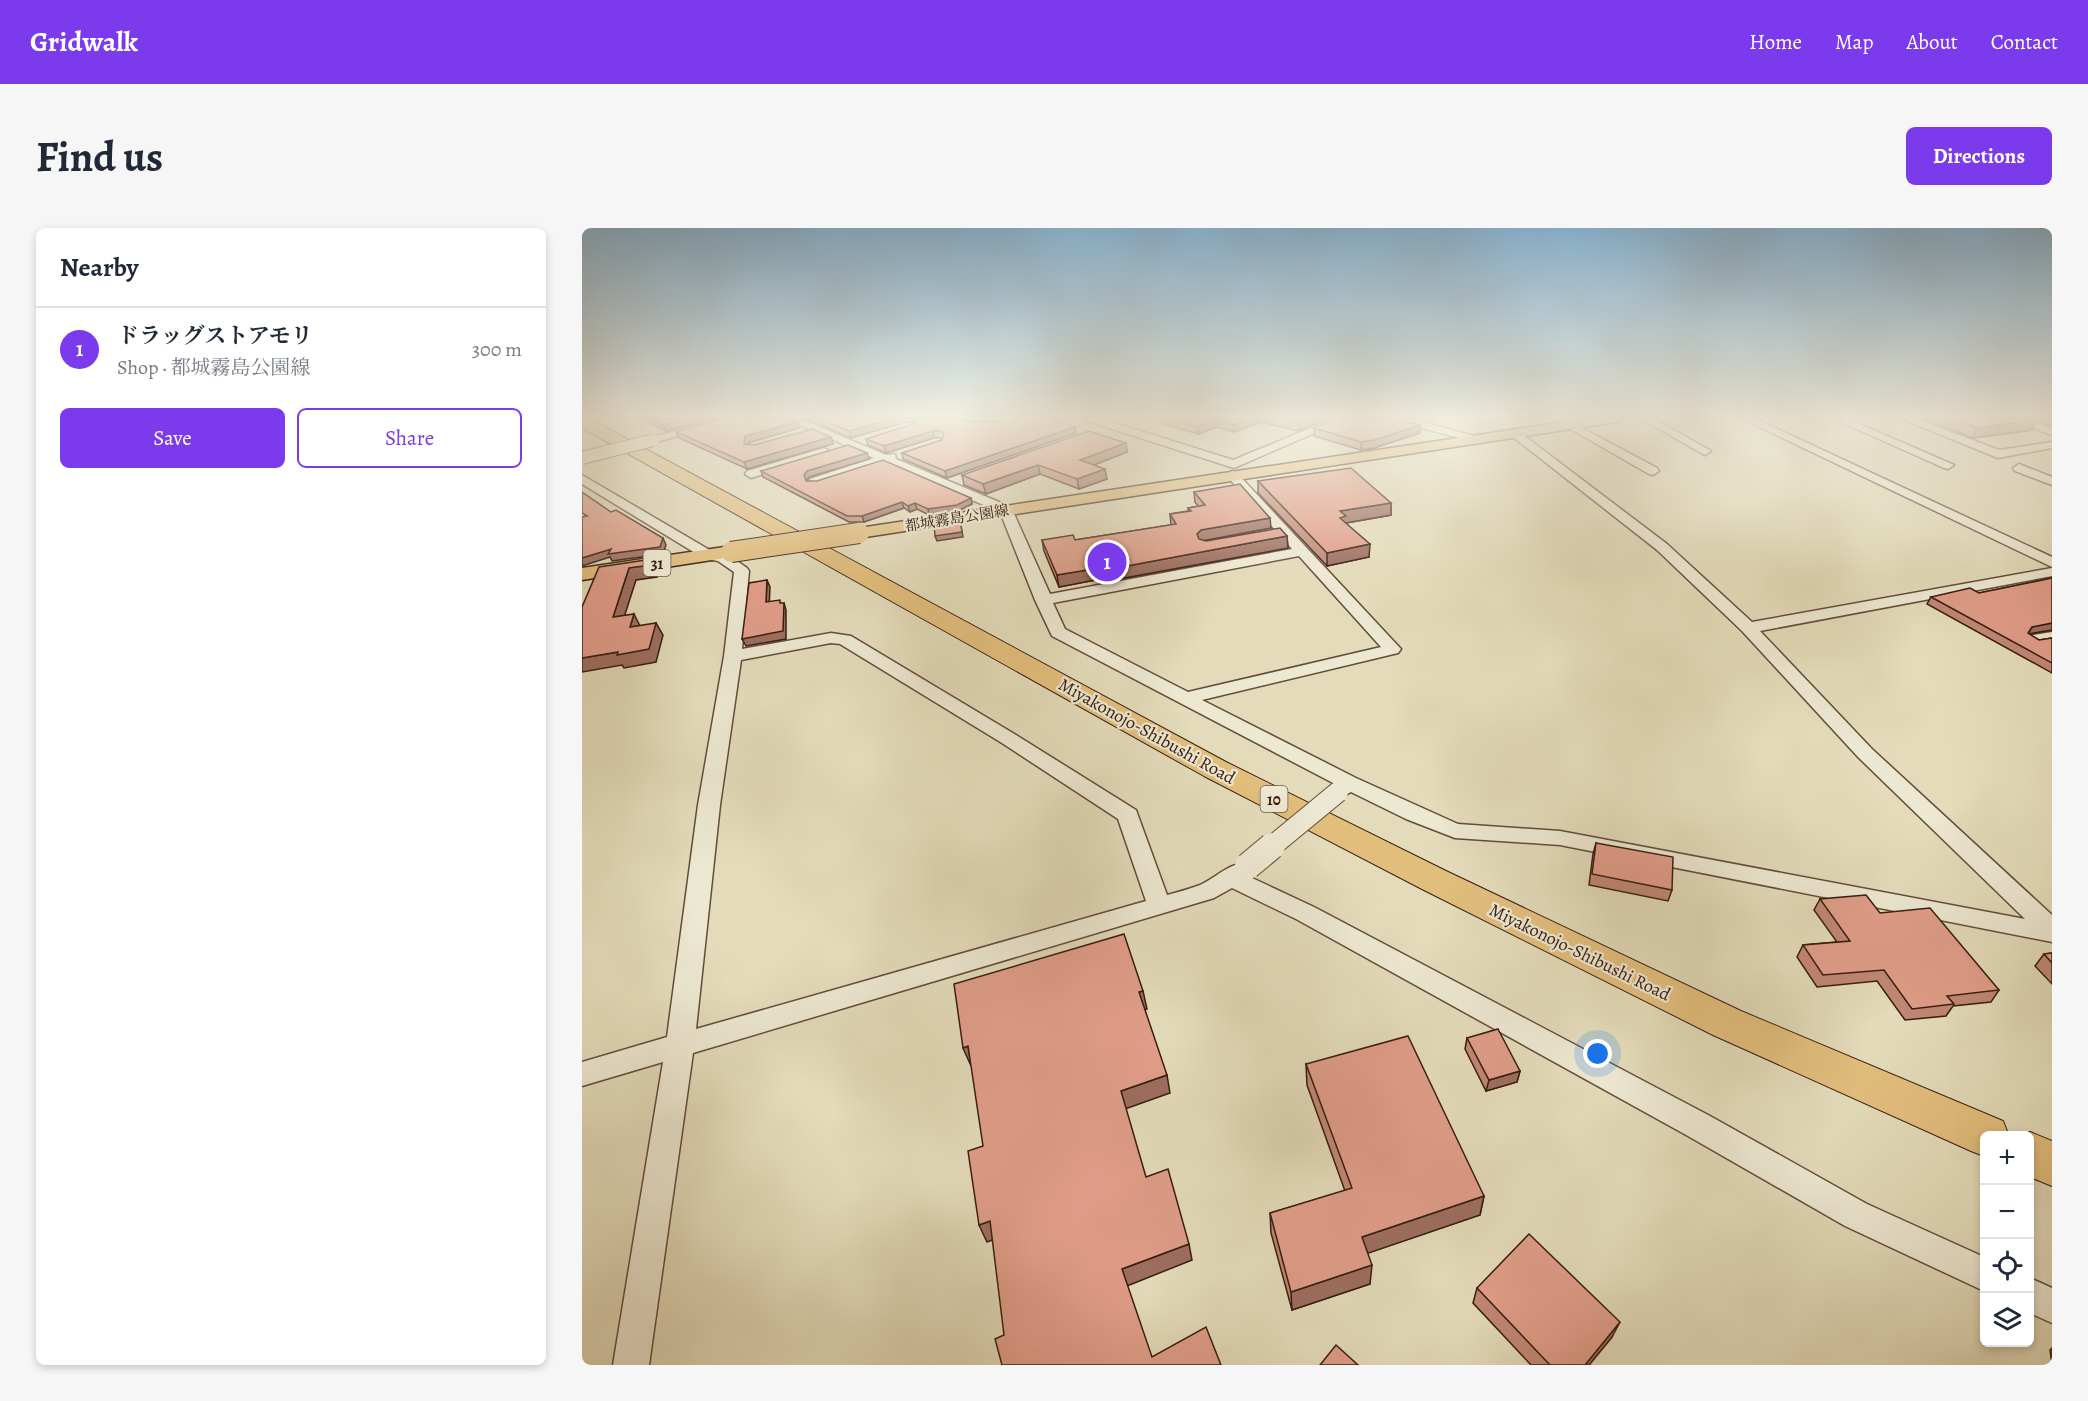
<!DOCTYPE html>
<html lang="en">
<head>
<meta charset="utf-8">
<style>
	:root { --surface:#fff; --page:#f6f6f7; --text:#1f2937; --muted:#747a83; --line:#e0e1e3; --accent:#7c3aed }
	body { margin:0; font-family:Alegreya,"Noto Serif JP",serif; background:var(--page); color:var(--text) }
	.controls { position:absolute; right:18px; bottom:18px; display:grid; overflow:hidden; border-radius:9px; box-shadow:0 3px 9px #0003 }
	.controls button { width:54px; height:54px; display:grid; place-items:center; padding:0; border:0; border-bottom:2px solid var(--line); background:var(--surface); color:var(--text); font:30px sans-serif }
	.you { position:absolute; left:1016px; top:826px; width:21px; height:21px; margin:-15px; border:4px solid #fff; border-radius:50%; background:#1a73e8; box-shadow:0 0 0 9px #1a73e833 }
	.badge { display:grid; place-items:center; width:39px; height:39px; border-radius:50%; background:var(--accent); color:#fff; font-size:20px; font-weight:700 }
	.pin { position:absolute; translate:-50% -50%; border:3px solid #fff; box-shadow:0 2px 6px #0006 }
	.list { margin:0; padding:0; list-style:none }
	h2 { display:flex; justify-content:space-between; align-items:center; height:78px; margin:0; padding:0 24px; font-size:26px }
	h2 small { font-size:20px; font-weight:400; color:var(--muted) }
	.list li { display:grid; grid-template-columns:39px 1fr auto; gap:18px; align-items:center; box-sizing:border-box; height:84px; padding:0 24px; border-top:2px solid var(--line) }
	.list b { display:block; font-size:22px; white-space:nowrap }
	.list p { margin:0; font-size:20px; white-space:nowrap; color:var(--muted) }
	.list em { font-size:20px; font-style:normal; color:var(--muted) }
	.actions { display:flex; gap:12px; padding:18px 24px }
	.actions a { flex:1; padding:14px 0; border:2px solid var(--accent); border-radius:9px; text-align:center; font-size:21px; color:var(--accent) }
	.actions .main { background:var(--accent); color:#fff }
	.icon { flex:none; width:33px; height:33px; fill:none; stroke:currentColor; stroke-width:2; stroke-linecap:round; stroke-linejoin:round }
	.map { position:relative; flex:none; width:1470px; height:1137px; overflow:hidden; border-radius:9px }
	header { display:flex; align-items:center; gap:36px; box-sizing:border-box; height:84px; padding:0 30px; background:var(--accent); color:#fff }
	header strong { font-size:28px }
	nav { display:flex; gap:33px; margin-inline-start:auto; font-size:21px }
	.intro { display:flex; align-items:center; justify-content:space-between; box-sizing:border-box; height:144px; padding:0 36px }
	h1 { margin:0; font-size:42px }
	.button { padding:15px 27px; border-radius:9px; background:var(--accent); color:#fff; font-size:21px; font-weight:700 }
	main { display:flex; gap:36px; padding:0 36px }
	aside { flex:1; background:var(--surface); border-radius:9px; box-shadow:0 3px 9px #0003 }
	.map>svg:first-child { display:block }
</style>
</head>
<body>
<header>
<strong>Gridwalk</strong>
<nav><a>Home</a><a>Map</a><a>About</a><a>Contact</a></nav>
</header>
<div class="intro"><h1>Find us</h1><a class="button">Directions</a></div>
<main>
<aside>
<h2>Nearby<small></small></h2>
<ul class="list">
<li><span class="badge">1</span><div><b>ドラッグストアモリ</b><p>Shop · 都城霧島公園線</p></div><em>300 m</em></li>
</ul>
<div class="actions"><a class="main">Save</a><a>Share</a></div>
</aside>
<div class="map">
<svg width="1470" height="1137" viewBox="0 0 1470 1137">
	<rect width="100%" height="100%" fill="#e3dbba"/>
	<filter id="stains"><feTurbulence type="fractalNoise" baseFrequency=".00333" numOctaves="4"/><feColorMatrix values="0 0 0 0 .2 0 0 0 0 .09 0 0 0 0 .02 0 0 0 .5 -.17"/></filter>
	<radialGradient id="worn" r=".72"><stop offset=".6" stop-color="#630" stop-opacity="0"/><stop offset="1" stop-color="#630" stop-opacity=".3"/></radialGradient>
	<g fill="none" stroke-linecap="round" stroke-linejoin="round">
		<g stroke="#624c3a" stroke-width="3">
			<g id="minor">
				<path d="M141 190H158L71 215 65 212 67 210Z"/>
				<path d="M202 190H216L304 227 313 226 314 231 429 279 468 366 710 321 644 247 650 243 654 244 819 421 816 425 620 472 774 550 876 596 978 603 1443 691 1276 529 1160 403 1075 322 926 205 928 203H936L1085 316 1170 394 1470 340V348L1178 403 1290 521 1470 687V714L978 617 873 610 824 591 769 564 756 571 749 569 746 564 753 556 470 408 453 372 418 284 303 235 236 257H228L226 254 228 251 292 230ZM717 328 799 419 606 464 483 401 471 375Z"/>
				<path d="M501 190H517L651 232 753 190H767L652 240 502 192Z"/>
				<path d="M809 190H826L896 209 898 211 892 214 810 192Z"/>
				<path d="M1058 190H1071L1129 223 1123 227 1119 225Z"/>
				<path d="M1159 190H1172L1470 329V339Z"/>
				<path d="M1250 190H1264L1372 237 1366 241 1362 240Z"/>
				<path d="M1318 190H1332L1417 222 1470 214V220L1416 230Z"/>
				<path d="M1425 190H1440L1470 200V207Z"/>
				<path d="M989 194 1075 240 1077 243 1071 247 1067 246 985 199 984 197Z"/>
				<path d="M242 220 246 222V226L169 250 163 246 165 243Z"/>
				<path d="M1437 236 1470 249V257L1433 243 1431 240Z"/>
				<path d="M0 247 131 324 145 326 165 340 167 343 160 421 249 405 269 408 434 507 554 582 585 667C596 664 608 661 618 657 634 650 651 631 669 636L672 642 668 649 732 679 1128 888 1285 976 1402 1029V1063L1263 998 1106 908 714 691 650 660 632 670 111 825 67 1137H31L81 834 0 858V834L85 809 116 577 142 428 152 344 136 333 123 331 0 256ZM249 415 258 416 420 515 536 591 564 673 114 801 138 577 159 432Z"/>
				<path d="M1470 404V414L1452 417 1444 412 1446 408Z"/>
				<path d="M1448 1050 1470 1060V1095L1448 1085Z"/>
			</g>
		</g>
		<g stroke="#371c0f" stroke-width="3">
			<g id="major">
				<path d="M1008 190H1042L1035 194 277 310 271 309 268 305 271 301 277 300Z"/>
				<path d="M149 318 156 320 158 324 156 328 0 352V340Z"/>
			</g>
		</g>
		<g stroke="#371c0f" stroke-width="2">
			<g id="highway">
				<path d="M0 190H6L644 534 864 643 1159 783 1421 893 1427 908H1402V928L1389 923 1131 807 840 661 622 548 0 200Z"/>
				<path d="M1448 904 1470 913V958L1448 949V908H1440Z"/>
			</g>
		</g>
		<use href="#minor" fill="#ede8d2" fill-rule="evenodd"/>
		<use href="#major" fill="#e2be7d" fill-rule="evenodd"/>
		<use href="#highway" fill="#e2be7d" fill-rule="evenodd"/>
		<g stroke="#624c3a" stroke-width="14" stroke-linecap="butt">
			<path id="minor-bridge-far2" d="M0 230 71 212"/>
		</g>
		<g stroke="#624c3a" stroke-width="22" stroke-linecap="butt">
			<path id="minor-bridge-far1" d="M688 620 756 564"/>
		</g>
		<g stroke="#624c3a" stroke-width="28" stroke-linecap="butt">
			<path id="minor-bridge" d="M666 638 690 618"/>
		</g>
		<g stroke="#371c0f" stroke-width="22" stroke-linecap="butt">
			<path id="major-bridge" d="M149 324 277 305"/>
		</g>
		<use href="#minor-bridge-far2" stroke="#ede8d2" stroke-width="12"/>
		<use href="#minor-bridge-far1" stroke="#ede8d2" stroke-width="20"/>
		<use href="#minor-bridge" stroke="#ede8d2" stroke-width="26"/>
		<use href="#major-bridge" stroke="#e2be7d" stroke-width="20"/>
	</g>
	<g fill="#c18776" stroke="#371c0f" stroke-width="1.5">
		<path d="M57 190H133L84 203Z"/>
		<path d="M222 190H374L383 193 493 199 494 205 365 250 321 231 320 225 360 212 361 210H352L304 225 286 217 284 211 332 196 333 194H324L269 210Z"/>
		<path d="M574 190H748L716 203 679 194 652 204 635 199 616 206 575 194Z"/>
		<path d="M1341 190H1470V198L1454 193 1450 202 1391 210Z"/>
		<path d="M215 194 217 200 165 215V216L172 217 249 209 251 216 165 241 97 210 94 204Z"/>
		<path d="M732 200 838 205 792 220 779 222 732 208Z"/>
		<path d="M544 215 545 224 512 237 525 251 497 261 458 246 404 266 382 257 380 247Z"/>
		<path d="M287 231 227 249 224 253 389 270 390 276 376 283 347 287 335 281 328 284 322 280 282 294H267L181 249 179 243Z"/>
		<path d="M676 253 809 275V287L764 295 787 329 745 338 676 265Z"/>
		<path d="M612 264 689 300 622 312 624 313 705 308 706 320 526 353 524 350 477 359 462 323 460 312H493L589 297 588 286 606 283V280L616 278 613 274Z"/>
		<path d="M1470 350V402L1446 406 1457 412 1470 410V445L1345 376 1349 369 1397 365Z"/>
		<path d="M1014 615 1090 662 1086 673 1007 657 1011 626Z"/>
		<path d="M1238 671 1298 685 1417 762 1409 774 1371 778 1364 788 1323 792 1295 753 1235 759 1215 729 1221 717 1255 714 1232 682Z"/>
		<path d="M1470 725V756L1453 738 1462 726Z"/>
		<path d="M885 810 938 843 935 854 904 863 883 821Z"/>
		<path d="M724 836 902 968 898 987 785 1025 788 1056 710 1082 689 1005 688 985 763 963 725 857Z"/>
		<path d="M895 1060 1030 1109 1007 1137H949L891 1075Z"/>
		<path d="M1470 1120V1137L1468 1122Z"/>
	</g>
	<g fill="#9d6e60" stroke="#371c0f" stroke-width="1.5">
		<path d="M107 190H133L84 203 81 197Z"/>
		<path d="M315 190H323L324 194 269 210 267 203Z"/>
		<path d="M669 190H679V194L652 204 651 197Z"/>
		<path d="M729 190H748L716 203V195Z"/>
		<path d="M634 192 635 199 616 206 615 199Z"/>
		<path d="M1454 192 1450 202 1391 210 1395 200Z"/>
		<path d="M215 194 217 200 165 215 164 223 162 216 163 208Z"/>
		<path d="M838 197V205L792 220 779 222V214Z"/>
		<path d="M493 199 494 205 365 250 363 243Z"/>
		<path d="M351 203 352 210 304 225 302 218Z"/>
		<path d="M249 209 251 216 165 241 162 234Z"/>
		<path d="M544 215 545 224 499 242 498 232Z"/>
		<path d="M285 225 287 231 227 249 224 253 222 247 225 243Z"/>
		<path d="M456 237 458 246 404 266 401 256Z"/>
		<path d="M523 241 525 251 497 261 495 251Z"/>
		<path d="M389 270 390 276 376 283 347 287 346 281Z"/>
		<path d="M320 274 322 280 282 294 280 288Z"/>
		<path d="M333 275 335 281 328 284 326 278Z"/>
		<path d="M809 275V287L764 295 758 302V283Z"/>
		<path d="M688 290 689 300 620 313 616 317 615 306 619 302Z"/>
		<path d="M378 292 381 309 355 313 353 308Z"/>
		<path d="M705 308 706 320 526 353 524 342Z"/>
		<path d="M81 310 84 317 81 326 30 333 28 329 0 338V330L29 321Z"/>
		<path d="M788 316 787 329 745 338V325Z"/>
		<path d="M71 331 76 343 75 349 54 352 38 402 31 389 47 340Z"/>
		<path d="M523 339 524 350 477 359 475 347Z"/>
		<path d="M185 352 188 359 187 381 184 374Z"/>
		<path d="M202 375 204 382V411L164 418 160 411Z"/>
		<path d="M52 386 58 398 48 399Z"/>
		<path d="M74 395 81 407 74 434 42 440 40 437 0 444V430L36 424Z"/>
		<path d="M1470 395V402L1446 406 1450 399Z"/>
		<path d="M561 763 565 781 560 783 557 764Z"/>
		<path d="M386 818 389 838 381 820Z"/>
		<path d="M938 843 935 854 904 863 907 852Z"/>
		<path d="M585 847 588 865 543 881 539 863Z"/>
		<path d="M902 968 898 987 778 1028 780 1009Z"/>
		<path d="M408 993 416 1010 405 1014 397 997Z"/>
		<path d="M607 1016 610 1032 545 1058 540 1041Z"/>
		<path d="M790 1037 788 1056 710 1082 709 1064Z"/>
		<path d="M1038 1094 1030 1109 1007 1137H1003Z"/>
	</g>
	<g fill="#e09d89" stroke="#371c0f" stroke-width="1.5">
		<path d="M67 190H107L81 197Z"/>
		<path d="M142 190H207L215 194 163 208 162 216 172 217 231 201 249 209 162 234 94 204Z"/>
		<path d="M234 190H315L267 203Z"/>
		<path d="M334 190H374L383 193H417L427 190H467L493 199 363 243 320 225 360 212 362 206 359 203H351L302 218 284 211 332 196Z"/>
		<path d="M586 190H669L651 197 634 192 615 199Z"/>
		<path d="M694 190H729L716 195Z"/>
		<path d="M754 190H811L838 197 793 212 779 214 732 200Z"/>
		<path d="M1369 190H1447L1454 192 1395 200Z"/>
		<path d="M507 203 544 215 498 232 523 241 495 251 456 237 401 256 380 247Z"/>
		<path d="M266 217 285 225 225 243 222 247 224 253H235L301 232 389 270 375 277 346 281 333 275 326 278 320 274 280 288H265L179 243Z"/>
		<path d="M769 240 809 275 758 283 764 288 758 290 788 316 745 325 676 253Z"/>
		<path d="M658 256 688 290 619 302 615 306 617 311 624 313 698 300 705 308 524 342 523 339 475 347 460 312 491 307 493 312 594 296 588 286 609 283 606 280 623 277 612 264Z"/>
		<path d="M0 264 29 284 34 282 81 310 78 319 26 326 29 321 0 330V289L5 288 0 285Z"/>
		<path d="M378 292 380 304 353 308 352 296Z"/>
		<path d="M71 331 69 337 47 340 31 389 52 386 48 399 74 395 67 421 35 427 36 424 0 430V379L17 339Z"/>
		<path d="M1470 350V395L1450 399 1446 405 1457 412 1470 410V435L1349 369 1388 360 1397 365Z"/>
		<path d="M185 352 184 374 198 372V375H202L201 403 160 411 167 355Z"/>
		<path d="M1014 615 1091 629 1090 662 1010 646Z"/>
		<path d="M1284 667 1298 685 1348 680 1417 762 1365 768 1372 776 1330 781 1302 742 1241 747 1221 717 1268 713 1238 671Z"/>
		<path d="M542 706 561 763 557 764 585 847 539 863 564 949 586 941 607 1016 540 1041 570 1129 624 1099 639 1137H420L413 1111 422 1107 408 993 397 997 386 923 401 918 386 818 381 820 372 756Z"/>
		<path d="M1470 725V735L1462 726Z"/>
		<path d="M916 801 938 843 907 852 885 810Z"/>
		<path d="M826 808 902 968 780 1009 790 1037 709 1064 688 985 770 960 724 836Z"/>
		<path d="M947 1006 1038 1094 1003 1137H968L895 1060Z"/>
		<path d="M754 1117 776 1137H738Z"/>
	</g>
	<linearGradient id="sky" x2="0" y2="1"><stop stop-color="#89b6d6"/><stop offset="0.54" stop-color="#f2efe0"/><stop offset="1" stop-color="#f2efe0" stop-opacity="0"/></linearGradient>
	<rect width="1470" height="349" fill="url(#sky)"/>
	<g text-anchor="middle" stroke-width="4.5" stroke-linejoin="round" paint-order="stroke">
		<g font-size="15" fill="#371c0f" stroke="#ede8d2">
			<text transform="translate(375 290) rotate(-9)" y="5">都城霧島公園線</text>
		</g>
		<g fill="#ede8d2" stroke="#6e594a" stroke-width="1.5">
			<rect x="61.5" y="322" width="27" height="26" rx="4.5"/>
			<rect x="678.5" y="558" width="27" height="26" rx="4.5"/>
		</g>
		<g font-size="16" font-weight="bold" fill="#371c0f">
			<text x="75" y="341">31</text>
			<text x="692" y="577">10</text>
		</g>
		<g font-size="18" fill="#371c0f" stroke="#ede8d2">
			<text transform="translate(565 503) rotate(29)" y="6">Miyakonojo-Shibushi Road</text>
			<text transform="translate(998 724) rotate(26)" y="6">Miyakonojo-Shibushi Road</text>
		</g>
	</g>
	<rect width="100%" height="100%" filter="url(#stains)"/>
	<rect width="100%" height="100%" fill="url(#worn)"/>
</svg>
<div class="controls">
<button>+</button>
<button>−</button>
<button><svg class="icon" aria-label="locate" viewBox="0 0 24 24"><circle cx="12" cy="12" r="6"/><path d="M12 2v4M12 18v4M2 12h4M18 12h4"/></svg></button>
<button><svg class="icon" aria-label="layers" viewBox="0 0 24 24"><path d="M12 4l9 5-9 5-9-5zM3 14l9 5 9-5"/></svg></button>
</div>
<div class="you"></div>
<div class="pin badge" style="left:525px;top:334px">1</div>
</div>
</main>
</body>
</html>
